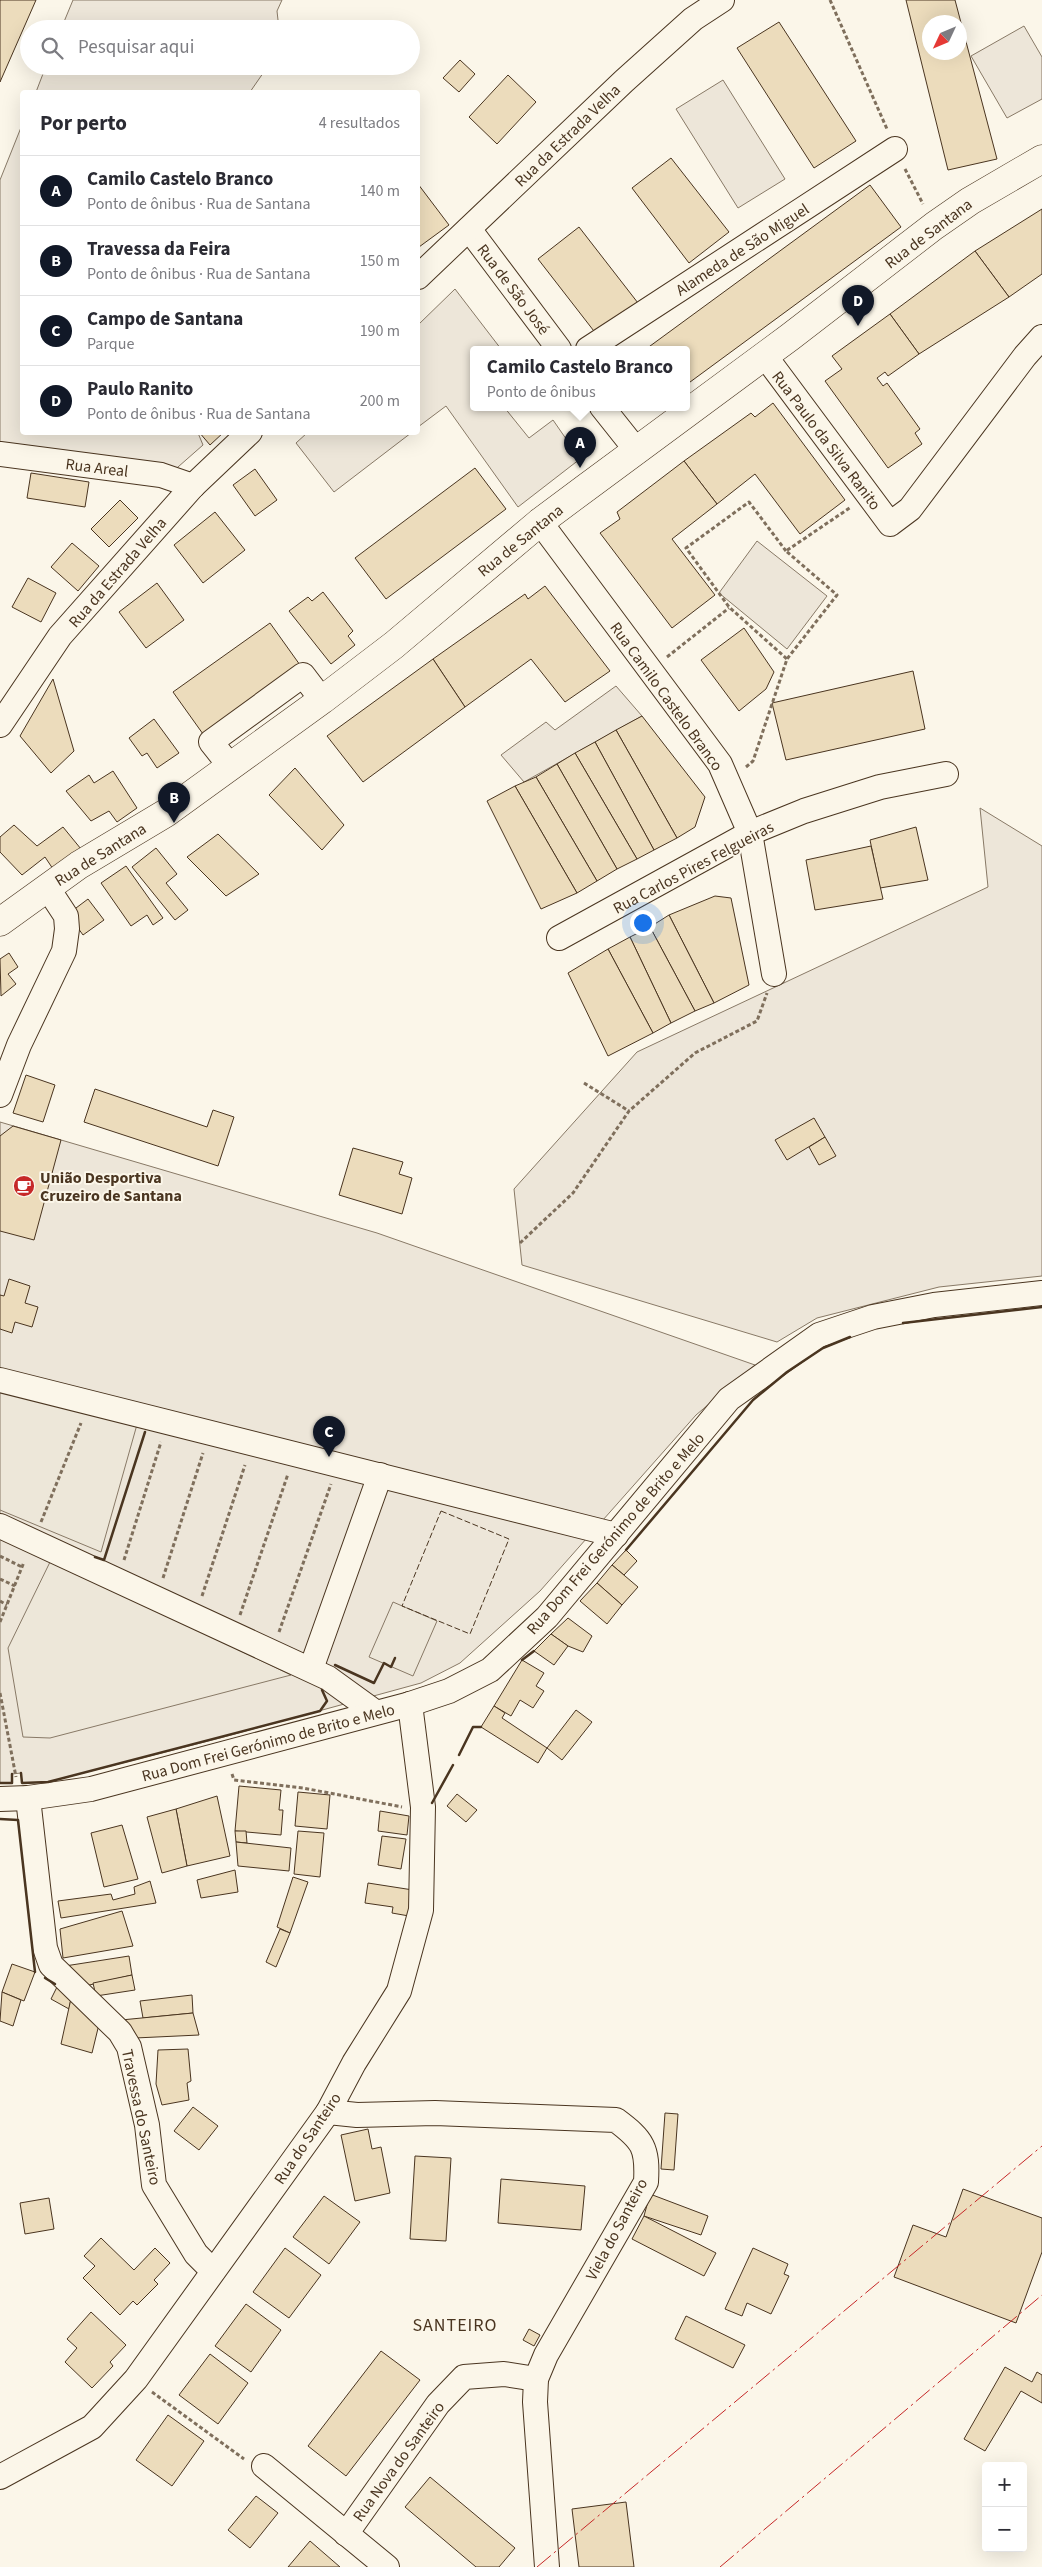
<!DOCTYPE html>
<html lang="pt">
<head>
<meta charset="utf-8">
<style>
	:root { --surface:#fff; --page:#f2f2f3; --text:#2b2b33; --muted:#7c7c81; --line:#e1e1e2; --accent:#111827 }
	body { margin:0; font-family:"Source Sans 3",sans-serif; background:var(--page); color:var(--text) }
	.controls { position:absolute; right:15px; bottom:15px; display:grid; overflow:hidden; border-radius:5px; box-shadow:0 5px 20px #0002 }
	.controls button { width:45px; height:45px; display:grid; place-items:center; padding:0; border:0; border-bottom:1px solid var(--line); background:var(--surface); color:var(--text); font:25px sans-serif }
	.compass { position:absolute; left:922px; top:15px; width:45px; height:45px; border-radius:50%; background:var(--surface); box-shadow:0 5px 20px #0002; rotate:226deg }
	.you { position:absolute; left:642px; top:922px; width:18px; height:18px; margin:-12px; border:4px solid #fff; border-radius:50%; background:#1a73e8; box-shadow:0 0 0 8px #1a73e833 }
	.badge { display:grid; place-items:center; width:32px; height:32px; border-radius:50%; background:var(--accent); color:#fff; font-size:16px; font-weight:700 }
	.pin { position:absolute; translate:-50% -41px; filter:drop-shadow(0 1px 2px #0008) }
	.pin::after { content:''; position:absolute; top:26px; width:18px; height:15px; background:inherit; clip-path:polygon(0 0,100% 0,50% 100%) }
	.popup { position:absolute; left:470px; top:346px; width:220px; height:65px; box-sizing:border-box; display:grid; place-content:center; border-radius:5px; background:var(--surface); filter:drop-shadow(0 1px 4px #0005); font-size:16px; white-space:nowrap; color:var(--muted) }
	.popup b { font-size:19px; color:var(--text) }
	.popup::after { content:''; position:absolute; left:50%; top:100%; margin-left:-10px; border:10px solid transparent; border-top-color:var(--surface) }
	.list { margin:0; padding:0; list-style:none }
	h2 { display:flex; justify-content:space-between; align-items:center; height:65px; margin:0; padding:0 20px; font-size:21px }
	h2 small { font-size:16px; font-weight:400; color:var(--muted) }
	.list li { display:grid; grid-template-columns:32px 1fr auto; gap:15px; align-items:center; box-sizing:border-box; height:70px; padding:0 20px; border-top:1px solid var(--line) }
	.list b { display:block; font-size:19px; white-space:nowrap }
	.list p { margin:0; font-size:16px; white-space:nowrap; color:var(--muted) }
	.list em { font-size:16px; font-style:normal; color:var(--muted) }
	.icon { flex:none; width:28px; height:28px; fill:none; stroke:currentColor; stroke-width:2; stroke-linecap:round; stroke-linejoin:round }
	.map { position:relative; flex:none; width:1042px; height:2567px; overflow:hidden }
	.search { position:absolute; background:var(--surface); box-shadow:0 5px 20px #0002; left:20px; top:20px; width:400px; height:55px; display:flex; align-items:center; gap:12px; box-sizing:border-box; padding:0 18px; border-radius:28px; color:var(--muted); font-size:19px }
	.panel { position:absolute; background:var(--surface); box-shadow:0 5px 20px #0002; left:20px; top:90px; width:400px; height:345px; border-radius:5px }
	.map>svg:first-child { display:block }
</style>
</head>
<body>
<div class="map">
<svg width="1042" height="2567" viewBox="0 0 1042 2567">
	<rect width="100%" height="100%" fill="#fbf6e9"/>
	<g fill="#ede6d9" stroke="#887966">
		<path d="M73 0H282L277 11 279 29H61Z"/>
		<path d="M1024 26 1042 57V99L1007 118 971 56Z"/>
		<path d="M46 66H268L250 92H36Z"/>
		<path d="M723 80 785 179 738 208 676 109Z"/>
		<path d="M22 125V432L198 433 203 445 170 474 0 458V180Z"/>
		<path d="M455 289 501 349H474V407H504L529 438 553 420 580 459 518 507 446 406 418 427V325Z"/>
		<path d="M307 433V432L411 433 334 492 296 443Z"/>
		<path d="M757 541 827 596 787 649 719 593Z"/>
		<path d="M616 686 642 716 524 782 501 755 546 722 555 730Z"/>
		<path d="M980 808 1042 846V1276L939 1287 817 1318 777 1342 522 1265 514 1189 637 1052 988 887Z"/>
		<path d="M0 1122 377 1233 755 1365 696 1415 540 1591 460 1663 421 1683 220 1738 48 1782 22 1783 21 1773 12 1774V1783H0Z"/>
	</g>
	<g fill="#ede7d9" stroke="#887966">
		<path d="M0 1387 138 1421 101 1552 0 1510Z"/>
		<path d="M51 1560 291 1675 50 1738 23 1737 8 1648Z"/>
		<path d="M393 1602 437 1621 413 1676 369 1657Z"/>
	</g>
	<g fill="#ecdcbc" stroke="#4a3520" fill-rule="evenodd">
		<path d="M0 0H36L0 82Z"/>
		<path d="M906 0H955L997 159 948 170ZM930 22H960V52H930Z"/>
		<path d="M779 22 856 141 814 168 737 48Z"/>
		<path d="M460 60 475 74 459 92 443 78Z"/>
		<path d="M508 75 536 102 497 144 469 117Z"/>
		<path d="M671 158 729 232 689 263 632 188Z"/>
		<path d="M418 184 449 225 419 247 418 245Z"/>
		<path d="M870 185 901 227 686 385V349H646Z"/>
		<path d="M1042 209V274L1009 297 975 251Z"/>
		<path d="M579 227 638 303 597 335 538 259Z"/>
		<path d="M975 251 1009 297 919 354 890 314Z"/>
		<path d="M890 314 919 354 888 376 885 372 877 378 883 386 887 383 920 429 915 433 922 444 888 468 825 381 842 369 832 356Z"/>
		<path d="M773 403 845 500 800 534 755 474 717 504 684 461 751 413 755 417Z"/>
		<path d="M199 432H224L210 445Z"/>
		<path d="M684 461 717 504 672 539 715 595 672 628 600 533 620 519 617 512Z"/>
		<path d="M475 468 506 509 386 599 355 558Z"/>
		<path d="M255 469 277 500 255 516 233 485Z"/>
		<path d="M31 473 89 482 85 507 27 498Z"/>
		<path d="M120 500 138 518 109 547 91 529Z"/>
		<path d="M215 512 245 550 203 583 174 545Z"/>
		<path d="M72 543 99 566 78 591 51 567Z"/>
		<path d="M28 578 56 593 41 622 12 607Z"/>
		<path d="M157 583 184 620 146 648 119 612Z"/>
		<path d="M545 586 610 671 565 702 531 659 465 707 433 659 525 594 528 599Z"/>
		<path d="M323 592 353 631 348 636 355 645 331 664 289 611 308 597 312 601Z"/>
		<path d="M270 623 300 665 203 734 173 692Z"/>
		<path d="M744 628 774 672 766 689 739 711 701 660Z"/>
		<path d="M433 659 465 707 363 782 327 736Z"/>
		<path d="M913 671 925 729 786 760 772 703Z"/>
		<path d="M53 679 74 751 51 773 20 736Z"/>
		<path d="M642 716 705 797 695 827 677 838 616 730Z"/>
		<path d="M154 719 179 753 157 768 147 753 142 756 129 738Z"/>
		<path d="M616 730 677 838 654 850 595 742Z"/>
		<path d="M595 742 654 850 637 859 575 753Z"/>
		<path d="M575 753 637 859 617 869 557 764Z"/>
		<path d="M557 764 617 869 597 881 536 777Z"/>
		<path d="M295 768 344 825 322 850 269 795Z"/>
		<path d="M113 771 137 808 117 822 109 811 91 821 66 791 89 775 94 783Z"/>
		<path d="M536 777 597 881 577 893 515 786Z"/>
		<path d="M515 786 577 893 541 909 487 801Z"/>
		<path d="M14 825 37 846 63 827 81 849 53 869 45 857 22 875 0 852V837Z"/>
		<path d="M916 827 928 880 880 888 870 840Z"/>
		<path d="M218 834 259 874 226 896 187 857Z"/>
		<path d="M871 846 883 899 815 910 806 860Z"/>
		<path d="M156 848 177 874 166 883 188 910 175 920 132 867Z"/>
		<path d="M126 866 163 918 153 925 147 915 131 926 101 883Z"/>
		<path d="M715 896 731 898 749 985 714 1003 669 915Z"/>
		<path d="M88 899 104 920 83 935 68 914Z"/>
		<path d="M669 915 714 1003 695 1011 650 927Z"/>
		<path d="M650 927 695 1011 671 1023 630 937Z"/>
		<path d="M630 937 671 1023 653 1033 608 949Z"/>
		<path d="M608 949 653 1033 608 1056 568 973Z"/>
		<path d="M9 953 18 967 8 974 16 984 1 996 0 959Z"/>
		<path d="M26 1075 55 1085 43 1122 13 1113Z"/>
		<path d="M95 1089 207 1127 213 1110 234 1117 218 1166 84 1122Z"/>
		<path d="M814 1118 825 1137 787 1160 775 1140Z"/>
		<path d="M13 1126 61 1140 34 1240 0 1231V1136Z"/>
		<path d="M825 1137 836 1156 819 1165 809 1147Z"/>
		<path d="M353 1148 403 1162 399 1174 412 1178 402 1214 339 1195Z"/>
		<path d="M9 1279 30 1286 25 1303 38 1307 32 1327 15 1322 12 1333 0 1329V1295L4 1296Z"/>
		<path d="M626 1550 637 1561 624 1575 612 1565Z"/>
		<path d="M612 1565 638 1587 622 1605 597 1583Z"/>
		<path d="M597 1583 622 1605 607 1624 580 1601Z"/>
		<path d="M568 1618 592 1636 583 1652 568 1646 551 1634Z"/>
		<path d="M551 1634 568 1646 554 1665 534 1651Z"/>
		<path d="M522 1660 544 1673 536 1686 544 1691 533 1708 520 1700 511 1716 494 1706Z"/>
		<path d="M494 1706 505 1713 502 1718 547 1748 538 1763 481 1727Z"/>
		<path d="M576 1710 592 1722 562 1760 547 1748Z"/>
		<path d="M239 1786 281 1790 279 1810H283L281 1835 235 1831Z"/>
		<path d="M298 1792 330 1795 327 1829 295 1826Z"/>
		<path d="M457 1794 477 1810 466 1822 447 1806Z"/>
		<path d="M217 1796 230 1856 187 1866 176 1809Z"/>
		<path d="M176 1809 187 1866 162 1873 147 1817Z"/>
		<path d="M380 1811 409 1816 407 1835 378 1831Z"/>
		<path d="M122 1825 138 1879 104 1887 91 1833Z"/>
		<path d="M235 1831H246L247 1843 236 1842Z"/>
		<path d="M298 1831 324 1833 320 1877 294 1874Z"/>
		<path d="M382 1836 406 1839 401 1869 378 1865Z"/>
		<path d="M236 1842 291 1848 289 1871 238 1866Z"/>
		<path d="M235 1870 238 1892 201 1898 197 1880Z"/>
		<path d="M293 1877 308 1882 290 1933 277 1927Z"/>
		<path d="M150 1881 156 1903 61 1918 58 1901 111 1894 113 1900 135 1894 134 1887Z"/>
		<path d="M368 1883 413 1890 409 1916 392 1913 393 1907 365 1903Z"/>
		<path d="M122 1911 133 1946 63 1958 60 1929Z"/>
		<path d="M280 1929 290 1933 276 1967 266 1962Z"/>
		<path d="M129 1956 132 1975 81 1987 65 1966Z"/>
		<path d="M12 1964 35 1972 24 2001 2 1992Z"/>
		<path d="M132 1975 135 1990 96 1996 93 1983Z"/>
		<path d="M58 1985 72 1994 69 2009 51 1999Z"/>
		<path d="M2 1992 21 2000 13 2026 0 2021Z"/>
		<path d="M72 1994 101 2016 92 2053 61 2044Z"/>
		<path d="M192 1995 193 2013 143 2018 140 2001Z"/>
		<path d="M193 2013 199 2035 135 2038 121 2020Z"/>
		<path d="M188 2049 191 2081 187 2083 189 2100 162 2105 156 2084 158 2050Z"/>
		<path d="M193 2107 218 2126 199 2150 174 2131Z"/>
		<path d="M665 2113 678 2114 674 2170 661 2169Z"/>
		<path d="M368 2129 372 2149 381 2147 390 2193 355 2201 341 2135Z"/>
		<path d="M415 2156 451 2158 446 2241 410 2239Z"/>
		<path d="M501 2179 585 2186 581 2230 498 2223Z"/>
		<path d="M963 2189 1042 2218V2252L1016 2323 894 2277 913 2225 946 2237Z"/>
		<path d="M650 2194 708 2216 701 2235 644 2216Z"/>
		<path d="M324 2196 360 2222 329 2264 293 2237Z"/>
		<path d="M49 2198 54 2229 25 2234 20 2203Z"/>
		<path d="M644 2216 716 2253 704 2276 632 2239Z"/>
		<path d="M101 2238 134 2270 155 2248 170 2263 154 2280 158 2284 137 2305 133 2301 120 2315 83 2278 95 2266 84 2256Z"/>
		<path d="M285 2248 321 2275 289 2318 253 2292Z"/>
		<path d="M753 2248 788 2264 784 2274 789 2276 771 2314 747 2303 742 2316 725 2309Z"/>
		<path d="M246 2304 281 2330 251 2372 215 2346Z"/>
		<path d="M91 2312 126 2345 110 2362 113 2366 92 2388 65 2362 77 2348 67 2339Z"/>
		<path d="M686 2316 745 2345 733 2368 675 2339Z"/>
		<path d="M529 2329 540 2335 534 2346 523 2340Z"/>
		<path d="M381 2351 420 2380 346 2476 308 2446Z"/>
		<path d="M210 2354 248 2383 218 2424 179 2395Z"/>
		<path d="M1005 2367 1032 2382 1037 2372 1042 2375V2403L1021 2391 985 2451 964 2439Z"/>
		<path d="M168 2415 204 2441 172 2486 136 2460Z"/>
		<path d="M430 2477 515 2548 499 2567H476L405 2507Z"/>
		<path d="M256 2496 278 2513 250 2548 228 2530Z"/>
		<path d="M626 2502 634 2567H579L572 2509Z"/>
		<path d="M310 2541 340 2567H288Z"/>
	</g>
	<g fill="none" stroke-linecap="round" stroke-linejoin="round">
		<g stroke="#4a3520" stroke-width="26">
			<g id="minor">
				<path d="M469 229 559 349"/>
				<path d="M418 277 624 81 693 19 722 0"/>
				<path d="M588 349 895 149"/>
				<path d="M765 356 890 524 910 509 1025 356 1042 337"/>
				<path d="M602 407 637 451"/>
				<path d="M0 454 161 475 193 486"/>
				<path d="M540 522 720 764 750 833 774 974"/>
				<path d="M0 725 60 636 193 486 250 432"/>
				<path d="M230 766 211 742 303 675 322 700"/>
				<path d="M559 938 750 833 804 811 880 787 946 774"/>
				<path d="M0 1095 19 1045 64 951 67 929 66 916 47 887"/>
				<path d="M0 1380 616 1535"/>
				<path d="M0 1526 328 1678 375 1712"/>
				<path d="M311 1669 380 1475"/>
				<path d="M28 1798 45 1948 51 1965 120 2032 129 2047 147 2125 154 2185 196 2254 213 2271"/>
				<path d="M0 1799 28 1798 91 1789 410 1704 449 1691 490 1670 547 1617 729 1399 819 1335 873 1317 934 1305 1042 1293"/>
				<path d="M328 2112 357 2115 435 2113 616 2120C643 2140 648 2148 646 2182L546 2355 536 2379 535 2402 547 2567"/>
				<path d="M264 2466 387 2567"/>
				<path d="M0 2477 92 2427 136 2379 328 2112 354 2063 399 1991 421 1910 423 1807 410 1704"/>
				<path d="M346 2534 438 2404 464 2377 504 2374 536 2379"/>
			</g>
		</g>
		<g stroke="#4a3520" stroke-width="29">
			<path id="major" d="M0 922 79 865 166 813 322 700 394 645 540 522 587 487 790 337 934 226 970 201 1042 159"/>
		</g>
		<g stroke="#7f6f5c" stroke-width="3" stroke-dasharray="4 2.5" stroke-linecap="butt">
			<path d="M830 0 887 129"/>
			<path d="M905 169 923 204"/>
			<path d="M786 551 749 502 686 548 729 607 787 659"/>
			<path d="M667 657 729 608"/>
			<path d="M746 767 753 761 787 659 837 595 786 551 851 507"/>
			<path d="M584 1083 629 1111"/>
			<path d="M520 1243 573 1193 629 1111 695 1053 757 1021 767 993"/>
			<path d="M41 1522 81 1423"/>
			<path d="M0 1556 22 1567"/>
			<path d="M124 1560 161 1442"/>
			<path d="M163 1578 203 1453"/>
			<path d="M0 1579 15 1586"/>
			<path d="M202 1596 245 1465"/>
			<path d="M0 1601 7 1605"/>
			<path d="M240 1615 288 1474"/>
			<path d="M0 1622 24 1562"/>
			<path d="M279 1632 331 1484"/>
			<path d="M0 1693 16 1777"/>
			<path d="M232 1774 234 1780 303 1788 402 1807"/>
			<path d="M152 2392 244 2459"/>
		</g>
		<use href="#minor" stroke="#fbf6e9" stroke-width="24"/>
		<use href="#major" stroke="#fbf6e9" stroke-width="28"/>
		<path stroke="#4a3520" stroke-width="1" stroke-dasharray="6 2.5" stroke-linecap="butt" d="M441 1511 509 1539 470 1634 402 1606Z"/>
		<g stroke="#4a3520" stroke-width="2.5">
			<path d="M903 1323 1042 1307"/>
			<path d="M626 1550 753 1400 787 1372 823 1348 850 1337"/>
			<path d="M95 1557 104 1560 145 1432"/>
			<path d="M522 1660 534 1651"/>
			<path d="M335 1665 374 1683 384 1663 391 1667 395 1658"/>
			<path d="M459 1755 473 1727H481"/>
			<path d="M21 1773 22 1783 48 1782 320 1711 327 1701 322 1690"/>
			<path d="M0 1783H12V1774"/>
			<path d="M432 1803 453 1765"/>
			<path d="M0 1819 18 1820 35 1972"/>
			<path d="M45 1978 55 1984"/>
		</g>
		<g stroke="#c62828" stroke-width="1" stroke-dasharray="18 4 2.5 4" stroke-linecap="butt">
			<path d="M537 2567 1042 2146"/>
			<path d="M720 2567 1042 2295"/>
		</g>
	</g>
	<defs>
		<g id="cafe-disc" transform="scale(1.125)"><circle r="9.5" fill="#c62828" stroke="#fbf6e9"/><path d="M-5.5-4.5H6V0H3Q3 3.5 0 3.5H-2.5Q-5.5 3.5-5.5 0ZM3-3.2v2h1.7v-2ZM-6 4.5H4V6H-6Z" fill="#fff"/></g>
	</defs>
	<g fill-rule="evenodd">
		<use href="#cafe-disc" x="24" y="1186"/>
	</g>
	<g text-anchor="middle" stroke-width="4" stroke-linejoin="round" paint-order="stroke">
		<g font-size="16" fill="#4a3520" stroke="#fbf6e9">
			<text transform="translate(567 135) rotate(-44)" y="6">Rua da Estrada Velha</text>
			<text transform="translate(928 233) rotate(-37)" y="6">Rua de Santana</text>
			<text transform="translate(742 249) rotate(-33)" y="6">Alameda de São Miguel</text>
			<text transform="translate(514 289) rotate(53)" y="6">Rua de São José</text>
			<text transform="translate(827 440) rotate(53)" y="6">Rua Paulo da Silva Ranito</text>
			<text transform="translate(97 467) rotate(7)" y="6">Rua Areal</text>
			<text transform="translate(520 540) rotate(-39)" y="6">Rua de Santana</text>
			<text transform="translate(117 572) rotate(-49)" y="6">Rua da Estrada Velha</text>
			<text transform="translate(667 696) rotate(54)" y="6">Rua Camilo Castelo Branco</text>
			<text transform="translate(100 854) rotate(-32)" y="6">Rua de Santana</text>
			<text transform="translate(693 867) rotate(-28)" y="6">Rua Carlos Pires Felgueiras</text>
			<text transform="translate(615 1533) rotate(-49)" y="6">Rua Dom Frei Gerónimo de Brito e Melo</text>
			<text transform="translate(268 1742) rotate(-15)" y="6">Rua Dom Frei Gerónimo de Brito e Melo</text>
			<text transform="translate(142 2117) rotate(78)" y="6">Travessa do Santeiro</text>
			<text transform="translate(307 2138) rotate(-56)" y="6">Rua do Santeiro</text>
			<text transform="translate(616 2229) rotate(-62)" y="6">Viela do Santeiro</text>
			<text transform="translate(398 2461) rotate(-54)" y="6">Rua Nova do Santeiro</text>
		</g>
		<g font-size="16" font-weight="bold" fill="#4a3520" stroke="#fbf6e9" text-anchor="start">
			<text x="40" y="1183">União Desportiva<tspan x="40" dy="18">Cruzeiro de Santana</tspan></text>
		</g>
		<g font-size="18" letter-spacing="1" fill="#4a3520" stroke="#fbf6e9">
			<text x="455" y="2331">SANTEIRO</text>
		</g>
	</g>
</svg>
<div class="controls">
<button>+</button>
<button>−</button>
</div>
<svg class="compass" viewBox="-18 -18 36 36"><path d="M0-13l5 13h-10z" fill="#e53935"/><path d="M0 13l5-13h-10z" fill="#7c7c81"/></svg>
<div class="you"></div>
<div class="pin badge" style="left:580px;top:468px">A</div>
<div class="popup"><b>Camilo Castelo Branco</b>Ponto de ônibus</div>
<div class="pin badge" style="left:174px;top:823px">B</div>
<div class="pin badge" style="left:329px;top:1457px">C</div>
<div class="pin badge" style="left:858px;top:326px">D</div>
<div class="search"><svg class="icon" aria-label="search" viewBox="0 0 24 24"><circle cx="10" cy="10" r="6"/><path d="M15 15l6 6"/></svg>Pesquisar aqui</div>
<section class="panel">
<h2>Por perto<small>4 resultados</small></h2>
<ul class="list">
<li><span class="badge">A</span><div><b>Camilo Castelo Branco</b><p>Ponto de ônibus · Rua de Santana</p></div><em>140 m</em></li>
<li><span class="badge">B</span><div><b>Travessa da Feira</b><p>Ponto de ônibus · Rua de Santana</p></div><em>150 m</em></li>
<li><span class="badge">C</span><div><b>Campo de Santana</b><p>Parque</p></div><em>190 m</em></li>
<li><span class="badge">D</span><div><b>Paulo Ranito</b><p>Ponto de ônibus · Rua de Santana</p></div><em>200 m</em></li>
</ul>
</section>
</div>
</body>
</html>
